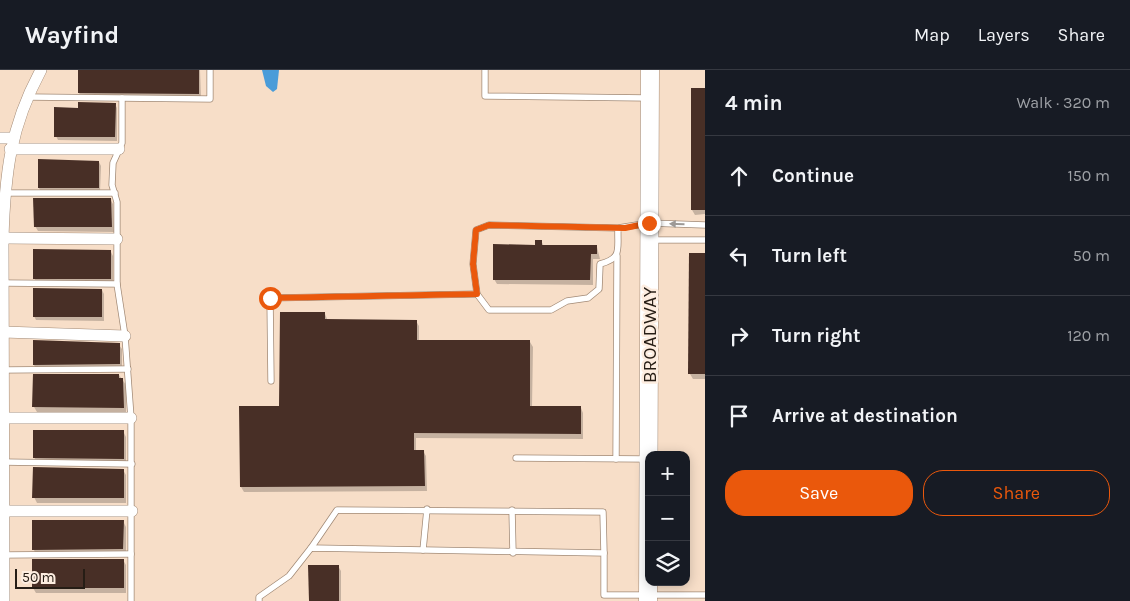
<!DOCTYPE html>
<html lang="en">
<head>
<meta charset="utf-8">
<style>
	:root { --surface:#171b24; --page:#20242c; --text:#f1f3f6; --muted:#9ea1a6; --line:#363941; --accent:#ea580c }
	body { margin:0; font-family:Karla,sans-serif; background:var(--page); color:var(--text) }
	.controls { position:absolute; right:15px; bottom:15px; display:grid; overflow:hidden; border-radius:10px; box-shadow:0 2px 12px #0003 }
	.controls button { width:45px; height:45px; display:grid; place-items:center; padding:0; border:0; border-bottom:1px solid var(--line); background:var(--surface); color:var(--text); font:25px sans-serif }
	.scale { position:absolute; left:15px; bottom:12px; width:70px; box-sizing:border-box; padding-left:5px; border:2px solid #261d15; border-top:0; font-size:14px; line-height:18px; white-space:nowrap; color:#261d15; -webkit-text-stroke:4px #fdede0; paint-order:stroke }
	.stop { position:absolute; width:15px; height:15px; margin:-11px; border:4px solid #ea580c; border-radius:50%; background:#fff }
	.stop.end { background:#ea580c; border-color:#fff; box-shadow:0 1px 5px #0008 }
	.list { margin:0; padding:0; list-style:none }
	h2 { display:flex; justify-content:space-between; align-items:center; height:65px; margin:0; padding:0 20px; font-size:21px }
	h2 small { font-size:16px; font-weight:400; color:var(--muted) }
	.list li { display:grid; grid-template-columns:32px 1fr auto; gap:15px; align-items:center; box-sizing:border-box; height:80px; padding:0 20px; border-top:1px solid var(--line) }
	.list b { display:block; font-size:19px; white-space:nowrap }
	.list em { font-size:16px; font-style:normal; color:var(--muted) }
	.actions { display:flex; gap:10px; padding:15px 20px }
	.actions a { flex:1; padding:11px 0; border:1px solid var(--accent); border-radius:20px; text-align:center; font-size:18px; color:var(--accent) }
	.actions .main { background:var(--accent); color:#fff }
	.icon { flex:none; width:28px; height:28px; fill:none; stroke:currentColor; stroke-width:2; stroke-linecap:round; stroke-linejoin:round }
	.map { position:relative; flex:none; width:705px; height:531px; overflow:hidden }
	header { display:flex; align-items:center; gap:30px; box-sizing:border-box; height:70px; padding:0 25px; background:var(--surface); border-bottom:1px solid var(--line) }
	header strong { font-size:24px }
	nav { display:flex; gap:28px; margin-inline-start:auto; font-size:18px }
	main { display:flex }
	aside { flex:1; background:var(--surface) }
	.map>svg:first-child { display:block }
</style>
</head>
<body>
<header>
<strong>Wayfind</strong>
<nav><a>Map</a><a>Layers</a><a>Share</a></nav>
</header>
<main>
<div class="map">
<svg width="705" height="531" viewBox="0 0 705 531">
	<rect width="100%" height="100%" fill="#f7dec8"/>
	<path fill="#4a9cd9" d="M262 0H279L277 19 273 22 266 16Z"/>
	<g fill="#0003">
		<path d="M79 0H200L201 29 82 28 79 23Z"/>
		<path d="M705 20V144L695 145 692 140Z"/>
		<path d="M115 34 117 38V71L58 70 56 66 79 39Z"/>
		<path d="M99 92 101 96 100 122H41L39 118Z"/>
		<path d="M110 129 113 134 114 162 38 161 35 156Z"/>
		<path d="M541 171 544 176 597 177 600 189H593V215L497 214 494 209Z"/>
		<path d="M111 182 113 186V213H37L34 208Z"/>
		<path d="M705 185V309H693L690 304Z"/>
		<path d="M102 220 104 224V251L36 250 34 246Z"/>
		<path d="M325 244 328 251H416L419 256V271L530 272 533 277 532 337 581 338 583 343V369L416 368V381H423L426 386 427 421 244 422 241 417 240 337H280Z"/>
		<path d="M119 275 122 279V297L36 299 34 295Z"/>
		<path d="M119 305 126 315V343L37 342 34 337V306Z"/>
		<path d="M123 361 126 367V394L37 393 34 387Z"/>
		<path d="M123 400 126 405V433H37L34 427Z"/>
		<path d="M123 451 126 457V484L36 485 34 480Z"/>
		<path d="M123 490 126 495V523H36L33 518Z"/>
		<path d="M338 496 341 501V531H310Z"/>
	</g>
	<g fill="#482f26">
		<path d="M78 0H199V24L78 23Z"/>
		<rect x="691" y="18" width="14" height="122"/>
		<path d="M78 32 116 33 115 67H54V37L78 38Z"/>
		<path d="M38 89 99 91V118H38Z"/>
		<path d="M33 128H111L112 157H34Z"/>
		<path d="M535 170H542V175H597V184H591L590 210H493V174L535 175Z"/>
		<path d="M33 179 111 180V209H33Z"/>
		<path d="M689 183H705V304H688Z"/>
		<path d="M33 218 102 219V247H33Z"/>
		<path d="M280 242H325V249L417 250V270H530V336H581V364L414 363V380H424L425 416 240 417 239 336H279Z"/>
		<path d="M33 270 120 273V294L33 295Z"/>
		<path d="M33 304H119V308H123L124 338 32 337Z"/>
		<path d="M33 360H124V389L33 388Z"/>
		<path d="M33 397 124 399V428H32Z"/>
		<path d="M32 450H124L123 479 32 480Z"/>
		<rect x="32" y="489" width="92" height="29"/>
		<path d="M308 495H339V531H309Z"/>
	</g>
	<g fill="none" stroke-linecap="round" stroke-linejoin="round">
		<g stroke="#a28a76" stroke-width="7">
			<g id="lane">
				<path d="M485 0V26L647 28"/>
				<path d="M28 27 210 29V0"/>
				<path d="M122 28V73L113 93 112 115 117 132V214L125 266 131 348V531"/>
				<path d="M5 123H115"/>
				<path d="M618 158C617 179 623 188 600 194L599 219 588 228 567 231 551 240H489L477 224 473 194 476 160 489 155 618 158 649 153 705 155"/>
				<path d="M651 170H705"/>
				<path d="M3 213 117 214"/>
				<path d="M3 300 128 299"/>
				<path d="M271 311 270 228 477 224"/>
				<path d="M516 388 646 389"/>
				<path d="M616 389 617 186"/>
				<path d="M3 392 132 394"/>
				<path d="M512 440 513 483"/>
				<path d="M311 478 337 440 603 442 604 483"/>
				<path d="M423 480 427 439"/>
				<path d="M3 485 131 484"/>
				<path d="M259 531V527L289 506 311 478 604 483V525H705"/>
			</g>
		</g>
		<g stroke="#a28a76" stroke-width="12">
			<g id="street">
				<path d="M0 68H13"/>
				<path d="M10 79H119"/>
				<path d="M3 168 117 169"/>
				<path d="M3 262 125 266"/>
				<path d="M3 348H131"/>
				<path d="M3 441H132"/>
				<path d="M4 531 3 168C5 104 10 57 41 0"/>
			</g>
		</g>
		<g stroke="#a28a76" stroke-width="19">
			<path id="primary" d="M648 531 650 0"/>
		</g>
		<use href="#lane" stroke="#fff" stroke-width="5.5"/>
		<use href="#street" stroke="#fff" stroke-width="11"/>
		<use href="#primary" stroke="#fff" stroke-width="18"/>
	</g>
	<defs><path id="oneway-solid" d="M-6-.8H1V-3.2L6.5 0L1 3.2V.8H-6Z" transform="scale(1.25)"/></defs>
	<use fill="#9d9996" href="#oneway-solid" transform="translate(677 154) rotate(-178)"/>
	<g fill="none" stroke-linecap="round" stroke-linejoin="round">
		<path stroke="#ea580c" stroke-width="6" d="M270 228 477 224 473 194 476 160 489 155 625 158 649 153"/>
	</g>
	<g text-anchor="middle" stroke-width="5" stroke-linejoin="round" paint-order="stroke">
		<g font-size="19" fill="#261d15" stroke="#fdede0">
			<text transform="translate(649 265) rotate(-90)" y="7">BROADWAY</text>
		</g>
	</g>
</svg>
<div class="controls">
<button>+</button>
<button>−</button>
<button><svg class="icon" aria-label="layers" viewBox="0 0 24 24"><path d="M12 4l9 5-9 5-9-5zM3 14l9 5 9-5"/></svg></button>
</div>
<div class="scale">50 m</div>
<div class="stop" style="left:270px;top:228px"></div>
<div class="stop end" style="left:649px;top:153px"></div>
</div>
<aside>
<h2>4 min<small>Walk · 320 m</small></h2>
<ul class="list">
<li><svg class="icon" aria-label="ahead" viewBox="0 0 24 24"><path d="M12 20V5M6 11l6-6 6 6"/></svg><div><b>Continue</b></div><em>150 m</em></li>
<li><svg class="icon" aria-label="left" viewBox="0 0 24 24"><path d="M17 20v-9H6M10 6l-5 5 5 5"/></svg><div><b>Turn left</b></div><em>50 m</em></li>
<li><svg class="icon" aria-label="right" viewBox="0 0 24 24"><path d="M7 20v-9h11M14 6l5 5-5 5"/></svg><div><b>Turn right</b></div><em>120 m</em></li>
<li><svg class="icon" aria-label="arrive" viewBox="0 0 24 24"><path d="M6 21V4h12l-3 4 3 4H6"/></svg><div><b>Arrive at destination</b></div></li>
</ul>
<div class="actions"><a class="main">Save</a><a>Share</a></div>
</aside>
</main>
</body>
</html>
